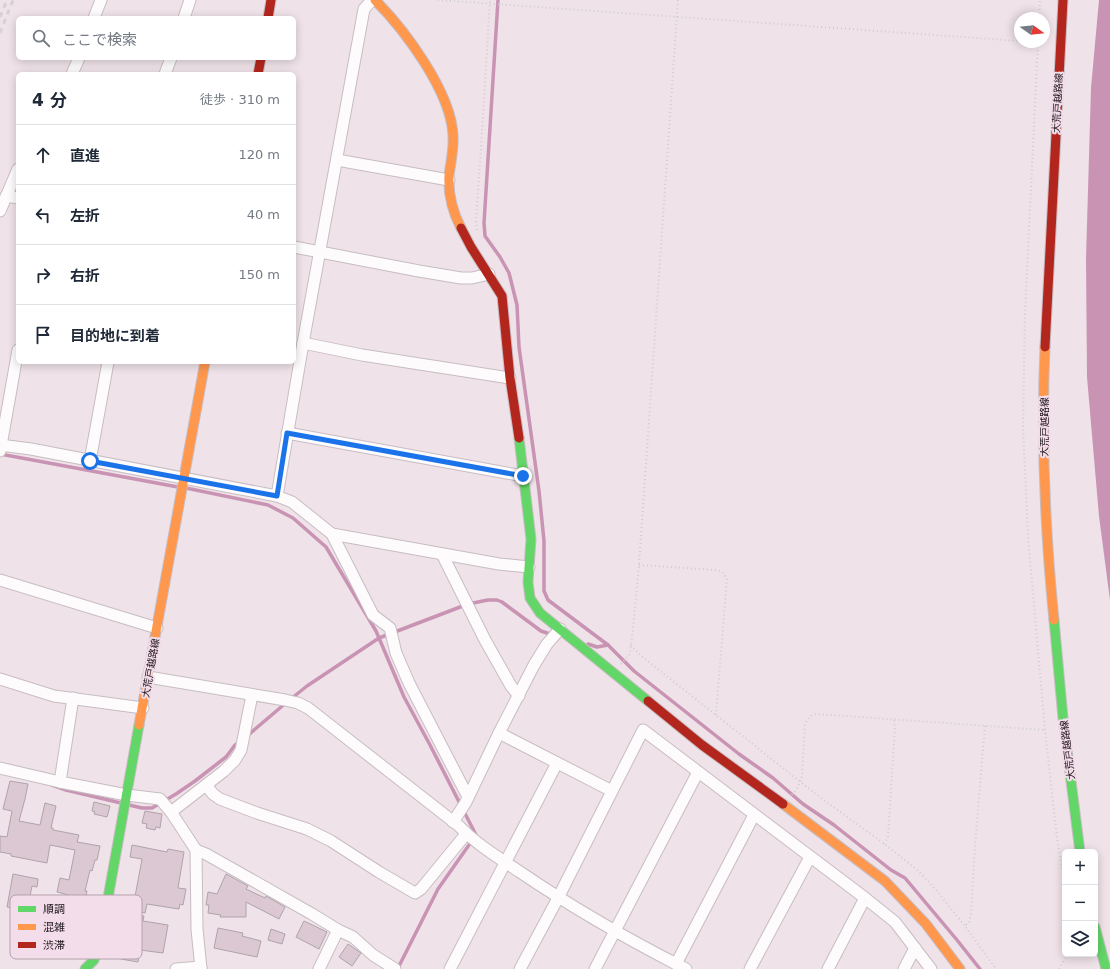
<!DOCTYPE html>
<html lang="ja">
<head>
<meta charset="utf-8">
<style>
	:root { --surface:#fff; --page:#f6f6f7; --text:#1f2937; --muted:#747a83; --line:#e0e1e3 }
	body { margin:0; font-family:"DejaVu Sans","Noto Sans JP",sans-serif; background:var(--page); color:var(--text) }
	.controls { position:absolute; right:12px; bottom:12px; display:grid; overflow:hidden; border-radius:6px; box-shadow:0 2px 10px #0003 }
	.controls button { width:36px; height:36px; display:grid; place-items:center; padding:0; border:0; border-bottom:1px solid var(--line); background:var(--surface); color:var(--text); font:20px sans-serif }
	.compass { position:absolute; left:1014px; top:12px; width:36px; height:36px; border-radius:50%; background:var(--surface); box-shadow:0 2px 10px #0003; rotate:105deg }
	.stop { position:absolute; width:12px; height:12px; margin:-9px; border:3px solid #1a73e8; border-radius:50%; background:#fff }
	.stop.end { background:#1a73e8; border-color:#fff; box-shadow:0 1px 4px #0008 }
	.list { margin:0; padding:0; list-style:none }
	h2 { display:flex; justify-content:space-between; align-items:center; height:52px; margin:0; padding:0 16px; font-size:17px }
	h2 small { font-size:13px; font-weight:400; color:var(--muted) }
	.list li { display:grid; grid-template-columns:26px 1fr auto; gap:12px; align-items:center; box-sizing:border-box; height:60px; padding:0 16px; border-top:1px solid var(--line) }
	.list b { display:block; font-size:15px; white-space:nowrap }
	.list em { font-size:13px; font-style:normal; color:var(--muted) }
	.icon { flex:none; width:22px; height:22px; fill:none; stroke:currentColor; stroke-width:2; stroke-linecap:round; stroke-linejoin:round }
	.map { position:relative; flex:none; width:1110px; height:969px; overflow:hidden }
	.search { position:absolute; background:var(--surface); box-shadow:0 2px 10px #0003; left:16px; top:16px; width:280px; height:44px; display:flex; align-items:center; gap:10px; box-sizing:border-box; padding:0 14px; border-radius:6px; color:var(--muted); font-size:15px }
	.panel { position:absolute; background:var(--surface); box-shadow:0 2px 10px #0003; left:16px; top:72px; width:280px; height:292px; border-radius:6px }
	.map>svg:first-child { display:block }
</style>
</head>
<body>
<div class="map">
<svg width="1110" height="969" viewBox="0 0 1110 969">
	<rect width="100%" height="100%" fill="#efe2e9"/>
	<path fill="#c993b3" d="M1099 0H1110V600L1099 516 1087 377 1086 259 1091 88Z"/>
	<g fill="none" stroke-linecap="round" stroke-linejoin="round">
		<g stroke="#c993b3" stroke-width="3.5">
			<path d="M498 0 484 223 485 236 500 257 509 273 517 305 519 347 539 491 544 541V591L548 600 608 645 634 671 739 754 773 778 803 804 834 825 891 870 905 878 957 940 980 969"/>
			<path d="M0 454 178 487"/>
			<path d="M186 488 268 505 293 518 326 547 376 631 404 697 430 745 476 835 438 889 398 968"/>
			<path d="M588 644 597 647 608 645"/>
			<path d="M292 698 307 686 379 638 468 604 488 600H497L502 602 541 631 553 635"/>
			<path d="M247 736 287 702"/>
			<path d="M52 785 66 790 121 803"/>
			<path d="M129 805 142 808H152L176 794 195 781 226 757 235 745 240 742"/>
		</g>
	</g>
	<g fill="#dcc8d3" stroke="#aea4a9">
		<path d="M10 781 28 784 25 799 19 821 40 825 45 803 56 806 51 828H53V830L79 835 77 842 100 846 97 860H95L92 871 90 870 85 891H87L85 900 69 896V895L57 892 60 878 69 880 75 850 50 845 47 863 11 856V854L0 852V836L7 837 12 811 3 809Z"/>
		<path d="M94 802 110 806 107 817 94 814 95 812 92 811Z"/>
		<path d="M145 811 162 814 160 828 156 827 155 830 146 828 147 824 142 823Z"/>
		<path d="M132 845 167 852 168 849 184 852 178 888 186 889 183 905 180 904 179 909 147 904 145 913 119 907 121 899 134 902 142 859 130 857Z"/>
		<path d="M13 874 38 879 37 887 32 886 27 911 7 907Z"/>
		<path d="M226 874 248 886 246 889 265 898 266 896 285 907 279 919 246 902V917H220L221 915 208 913 209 905H206L208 892 217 894Z"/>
		<path d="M117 916H144L143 921 168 925 163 953 140 950 138 962 121 959 126 931 115 928Z"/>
		<path d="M304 921 327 932 319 949 296 937Z"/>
		<path d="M218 928 243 933 242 936 261 941 257 957 214 948Z"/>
		<path d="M271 929 285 934 282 944 268 940Z"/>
		<path d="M348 944 361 953 352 966 339 957Z"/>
	</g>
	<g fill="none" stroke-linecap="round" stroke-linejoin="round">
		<g stroke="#c7bdc2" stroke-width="13">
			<g id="street">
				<path d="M94 18 101 0"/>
				<path d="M184 18 190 0"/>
				<path d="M72 74 79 58"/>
				<path d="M165 74 171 58"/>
				<path d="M337 160 449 180"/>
				<path d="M6 196 18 198"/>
				<path d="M0 211 18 169"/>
				<path d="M294 247 419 271 461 278H472L489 274"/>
				<path d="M303 343 362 355 510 378"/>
				<path d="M287 433 523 476"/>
				<path d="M0 445 31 449 277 496 292 502 332 534 373 615 390 628 396 653 409 683 468 797"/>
				<path d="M0 451 18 350"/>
				<path d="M90 461 108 362"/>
				<path d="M277 496 303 343 364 9 372 0"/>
				<path d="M332 534 499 564 529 567"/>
				<path d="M442 554 485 640 511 686 519 696"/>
				<path d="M0 580 157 628"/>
				<path d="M148 677 285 700 298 703 308 708 459 826C476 844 499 858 520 872 573 908 629 940 686 969"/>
				<path d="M0 679 54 696 143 708"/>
				<path d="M499 733 612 791"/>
				<path d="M0 768 60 782 127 795 160 799 171 812 196 850 197 929 201 969"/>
				<path d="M60 782 73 698"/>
				<path d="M206 785 213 794 220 799 257 813 307 829 331 841 379 872 415 893 421 889 466 834"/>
				<path d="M171 812 224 771 235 760 241 750 252 695"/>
				<path d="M453 822 466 802 499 733 534 665 547 644 560 629"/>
				<path d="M196 850 206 854 312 914 338 930 353 937 373 955 395 969"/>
				<path d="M676 964 754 815"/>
				<path d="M176 969 201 967"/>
				<path d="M319 969 338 930"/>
				<path d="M450 969 557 763"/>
				<path d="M520 969 558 898 643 730 865 898 895 922 931 969"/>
				<path d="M595 969 698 772"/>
				<path d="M750 969 810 857"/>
				<path d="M828 969 865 898"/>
				<path d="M904 969 915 948"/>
			</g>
		</g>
		<g stroke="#c7bdc2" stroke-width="11">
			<g id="fast">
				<path d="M519 438 531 539 528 582 530 598 540 613 648 701"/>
				<path d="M1054 620 1063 718 1080 852"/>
				<path d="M1095 927 1106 969"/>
				<path d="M85 969 94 960 99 948 139 725"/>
			</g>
		</g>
		<g stroke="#c7bdc2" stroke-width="11">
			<g id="slow">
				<path d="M375 0C405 30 451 92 453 135 454 148 451 162 449 175 448 194 452 211 461 228"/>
				<path d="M1045 347C1041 438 1045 530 1054 620"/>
				<path d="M139 725 205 362"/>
				<path d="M783 804 885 881 926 924 960 969"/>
			</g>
		</g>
		<g stroke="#c7bdc2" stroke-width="11">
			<g id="jam">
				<path d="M268 18 271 0"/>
				<path d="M258 74 261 58"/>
				<path d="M461 228 471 247 502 296 510 378 519 438"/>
				<path d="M1045 347 1063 0"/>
				<path d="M648 701 702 745 783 804"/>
			</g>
		</g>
		<g stroke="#d0cdcf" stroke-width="2" stroke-dasharray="1 3" stroke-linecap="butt">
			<path d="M438 0 1020 41"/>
			<path d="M1039 18 1040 0"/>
			<path d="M1028 42 1038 43"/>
			<path d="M1038 42 1025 313 1023 427 1028 537 1045 730 1057 838 1065 885"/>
			<path d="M477 230 476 220 481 149 490 0"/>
			<path d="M639 565 716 570 722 572 727 578 716 715"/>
			<path d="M631 645 640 655 821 798 886 845 917 870 931 884 965 926"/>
			<path d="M621 664 630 654 632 638 639 565 678 0"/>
			<path d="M985 726 975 846 971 914 969 922 965 926 996 969"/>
			<path d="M792 795 798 787 802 776 805 724C808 718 810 715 817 714L1045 730"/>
			<path d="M884 844 888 837 895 727 894 720"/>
			<path d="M1059 969 1068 954"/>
		</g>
		<use href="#street" stroke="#fdfbfc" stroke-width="11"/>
		<use href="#fast" stroke="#63d668" stroke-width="9"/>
		<use href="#slow" stroke="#ff974d" stroke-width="9"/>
		<use href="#jam" stroke="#b3261e" stroke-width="9"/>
		<g stroke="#d6d2d4" stroke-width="3" stroke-dasharray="5 5" stroke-linecap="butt">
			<path d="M0 17 7 0"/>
			<path d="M0 33 13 0"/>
		</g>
	</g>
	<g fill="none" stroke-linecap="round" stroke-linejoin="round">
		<path stroke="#1a73e8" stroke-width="5" d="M90 461 277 496 287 433 523 476"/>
	</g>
	<g text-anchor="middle" stroke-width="4" stroke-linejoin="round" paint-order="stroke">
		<g font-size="10" fill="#1d151a" stroke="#f4ddea">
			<text transform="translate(1057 103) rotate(-87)" y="4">大荒戸越路線</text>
			<text transform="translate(1044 427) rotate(-90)" y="4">大荒戸越路線</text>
			<text transform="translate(150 668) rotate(-80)" y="4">大荒戸越路線</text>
			<text transform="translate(1067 750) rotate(-97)" y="4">大荒戸越路線</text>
		</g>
	</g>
	<rect x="10" y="895" width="132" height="64" rx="6" fill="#f4ddea" stroke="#b4a1ac" stroke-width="1"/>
	<rect x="18" y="906" width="18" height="6" fill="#63d668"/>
	<rect x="18" y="924" width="18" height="6" fill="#ff974d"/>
	<rect x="18" y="942" width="18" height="6" fill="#b3261e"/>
	<g font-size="11" fill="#1d151a">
		<text x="43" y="913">順調</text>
		<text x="43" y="931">混雑</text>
		<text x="43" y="949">渋滞</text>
	</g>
</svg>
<div class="controls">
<button>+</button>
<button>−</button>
<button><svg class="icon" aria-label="layers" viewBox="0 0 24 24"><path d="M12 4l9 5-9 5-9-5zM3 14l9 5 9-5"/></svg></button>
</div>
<svg class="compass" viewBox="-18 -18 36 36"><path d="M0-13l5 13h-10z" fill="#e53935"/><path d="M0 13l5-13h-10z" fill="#747a83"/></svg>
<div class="stop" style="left:90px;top:461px"></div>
<div class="stop end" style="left:523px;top:476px"></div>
<div class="search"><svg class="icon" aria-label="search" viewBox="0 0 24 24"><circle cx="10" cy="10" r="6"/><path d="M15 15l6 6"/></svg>ここで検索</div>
<section class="panel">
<h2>4 分<small>徒歩 · 310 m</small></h2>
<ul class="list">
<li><svg class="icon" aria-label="ahead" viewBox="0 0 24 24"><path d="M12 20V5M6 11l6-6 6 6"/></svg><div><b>直進</b></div><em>120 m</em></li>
<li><svg class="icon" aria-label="left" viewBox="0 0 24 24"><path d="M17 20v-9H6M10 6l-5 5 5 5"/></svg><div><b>左折</b></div><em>40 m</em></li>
<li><svg class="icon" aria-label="right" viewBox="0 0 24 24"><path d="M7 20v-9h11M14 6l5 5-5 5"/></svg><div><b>右折</b></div><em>150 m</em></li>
<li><svg class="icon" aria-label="arrive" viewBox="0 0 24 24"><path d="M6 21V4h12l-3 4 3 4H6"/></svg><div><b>目的地に到着</b></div></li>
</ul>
</section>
</div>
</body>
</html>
